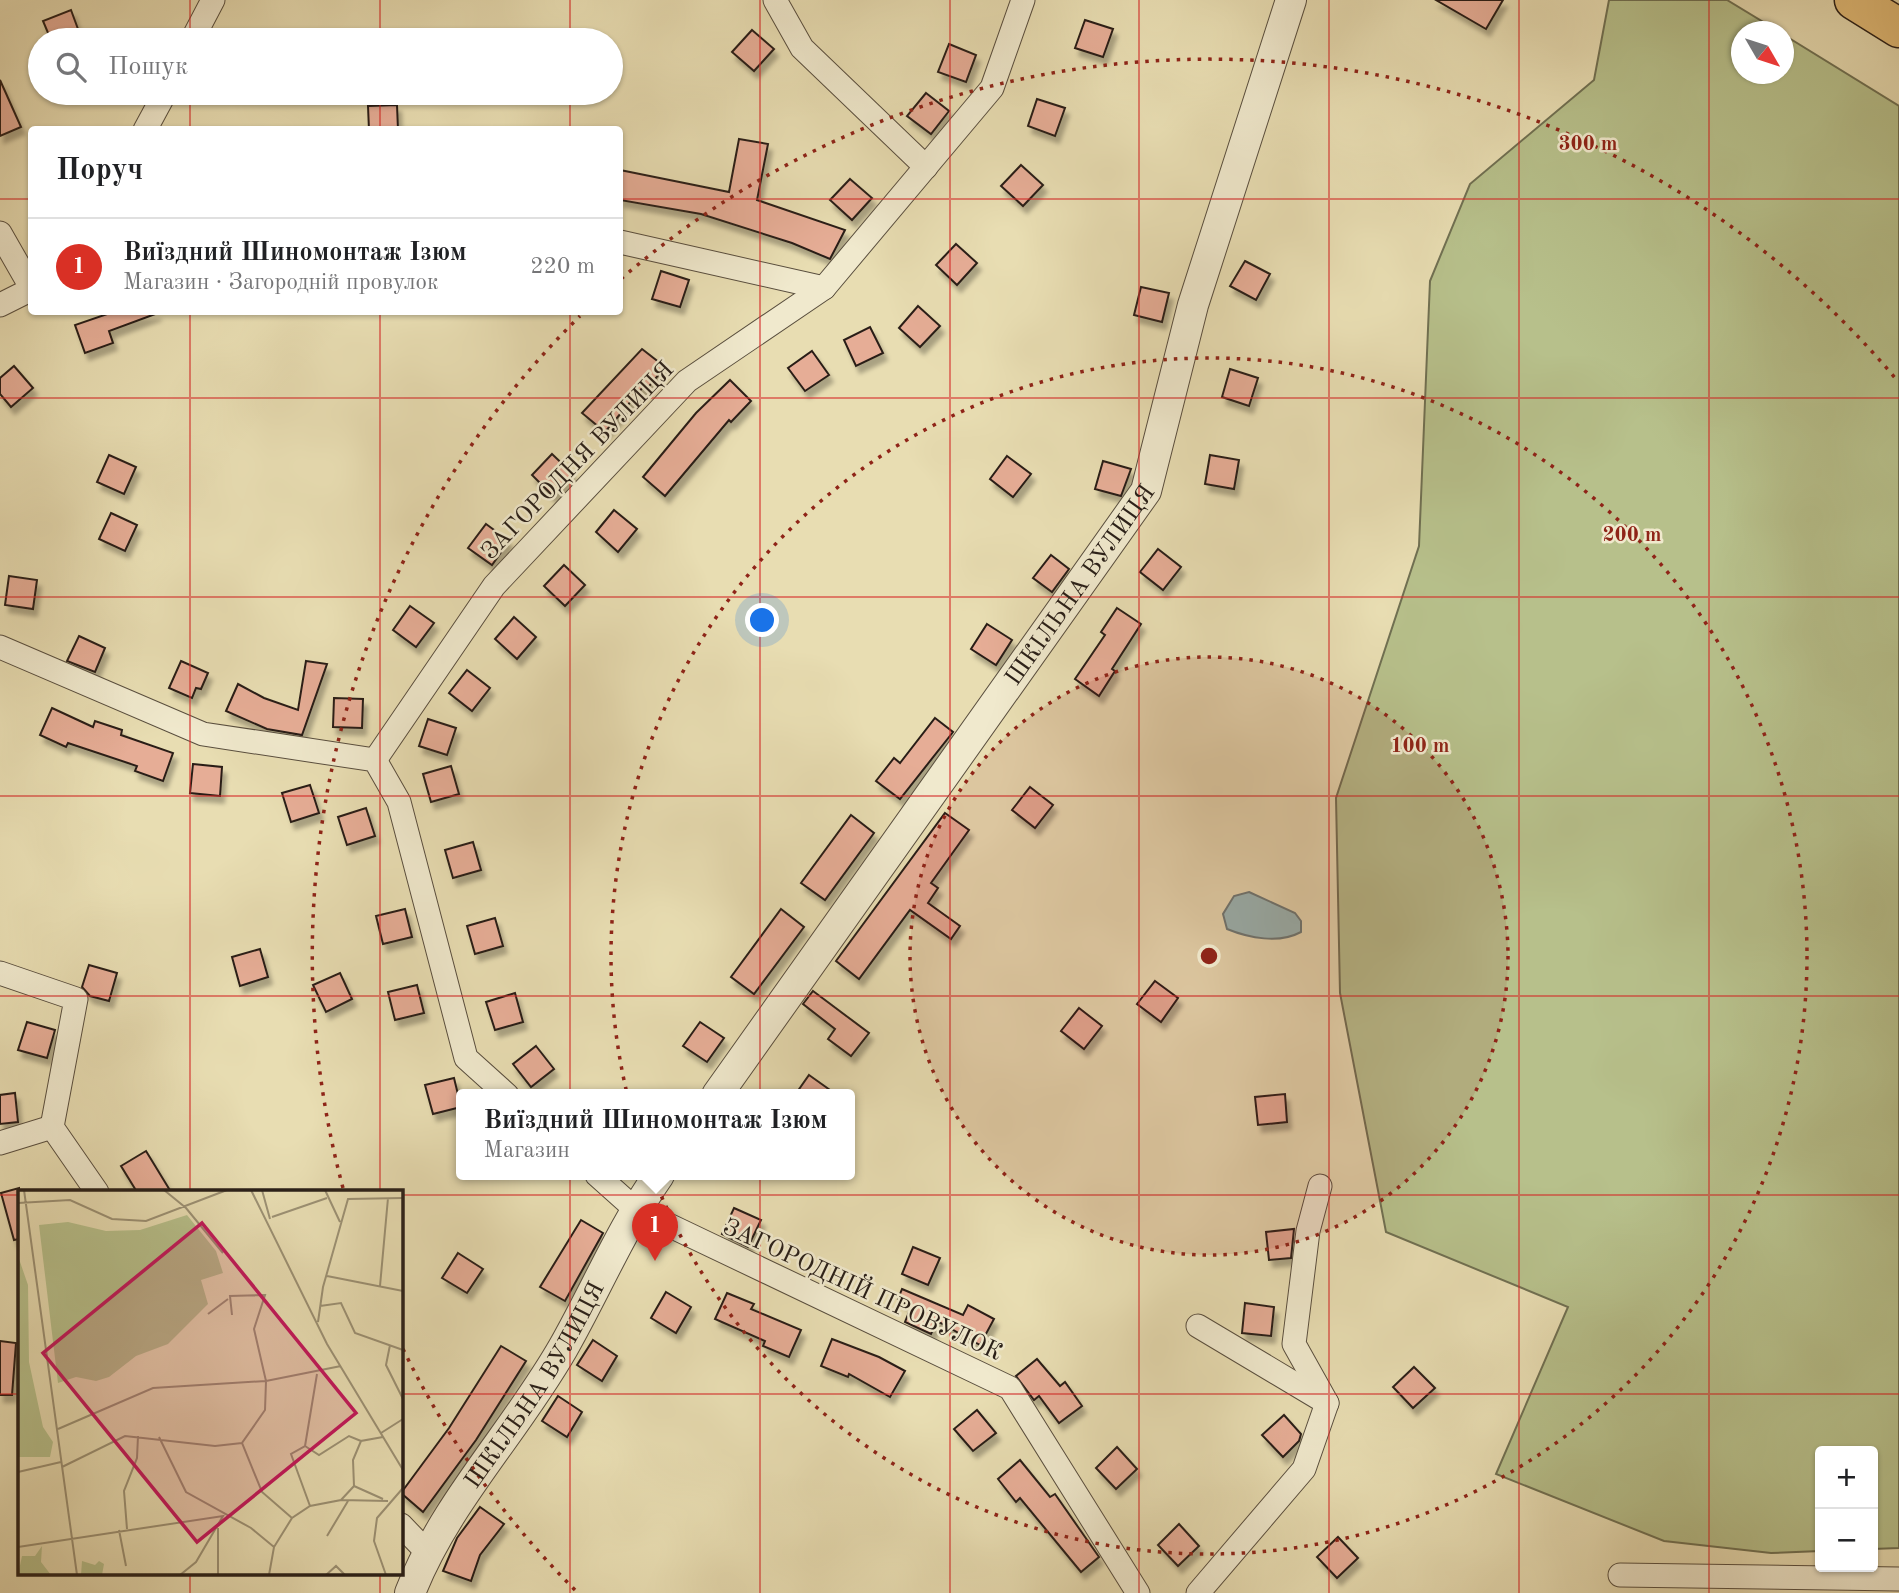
<!DOCTYPE html>
<html lang="uk">
<head>
<meta charset="utf-8">
<style>
	:root { --surface:#fff; --page:#f2f2f2; --text:#202124; --muted:#757577; --line:#e0e0e0; --accent:#d93025 }
	body { margin:0; font-family:"Old Standard TT",serif; background:var(--page); color:var(--text) }
	.controls { position:absolute; right:21px; bottom:21px; display:grid; overflow:hidden; border-radius:7px; box-shadow:0 2px 5px #0004 }
	.controls button { width:63px; height:63px; display:grid; place-items:center; padding:0; border:0; border-bottom:2px solid var(--line); background:var(--surface); color:var(--text); font:35px sans-serif }
	.compass { position:absolute; left:1731px; top:21px; width:63px; height:63px; border-radius:50%; background:var(--surface); box-shadow:0 2px 5px #0004; rotate:129deg }
	.you { position:absolute; left:763px; top:621px; width:24px; height:24px; margin:-18px; border:5px solid #fff; border-radius:50%; background:#1a73e8; box-shadow:0 0 0 10px #1a73e833 }
	.badge { display:grid; place-items:center; width:46px; height:46px; border-radius:50%; background:var(--accent); color:#fff; font-size:23px; font-weight:700 }
	.pin { position:absolute; translate:-50% -58px; filter:drop-shadow(0 2px 4px #0008) }
	.pin::after { content:''; position:absolute; top:37px; width:24px; height:21px; background:inherit; clip-path:polygon(0 0,100% 0,50% 100%) }
	.popup { position:absolute; left:456px; top:1089px; width:399px; height:91px; box-sizing:border-box; display:grid; place-content:center; border-radius:7px; background:var(--surface); filter:drop-shadow(0 2px 5px #0005); font-size:23px; white-space:nowrap; color:var(--muted) }
	.popup b { font-size:26px; color:var(--text) }
	.popup::after { content:''; position:absolute; left:50%; top:100%; margin-left:-14px; border:14px solid transparent; border-top-color:var(--surface) }
	.list { margin:0; padding:0; list-style:none }
	h2 { display:flex; justify-content:space-between; align-items:center; height:91px; margin:0; padding:0 28px; font-size:30px }
	h2 small { font-size:23px; font-weight:400; color:var(--muted) }
	.list li { display:grid; grid-template-columns:46px 1fr auto; gap:21px; align-items:center; box-sizing:border-box; height:98px; padding:0 28px; border-top:2px solid var(--line) }
	.list b { display:block; font-size:26px; white-space:nowrap }
	.list p { margin:0; font-size:23px; white-space:nowrap; color:var(--muted) }
	.list em { font-size:23px; font-style:normal; color:var(--muted) }
	.icon { flex:none; width:38px; height:38px; fill:none; stroke:currentColor; stroke-width:2; stroke-linecap:round; stroke-linejoin:round }
	.map { position:relative; flex:none; width:1899px; height:1593px; overflow:hidden }
	.search { position:absolute; background:var(--surface); box-shadow:0 2px 5px #0004; left:28px; top:28px; width:595px; height:77px; display:flex; align-items:center; gap:18px; box-sizing:border-box; padding:0 24px; border-radius:38px; color:var(--muted); font-size:26px }
	.panel { position:absolute; background:var(--surface); box-shadow:0 2px 5px #0004; left:28px; top:126px; width:595px; height:189px; border-radius:7px }
	.map>svg:first-child { display:block }
</style>
</head>
<body>
<div class="map">
<svg width="1899" height="1593" viewBox="0 0 1899 1593">
	<defs>
		<filter id="shadow"><feDropShadow dx="4" dy="7" stdDeviation="2" flood-color="#0004"/></filter>
	</defs>
	<rect width="100%" height="100%" fill="#e8ddb2"/>
	<filter id="stains"><feTurbulence type="fractalNoise" baseFrequency=".00286" numOctaves="4"/><feColorMatrix values="0 0 0 0 .2 0 0 0 0 .09 0 0 0 0 .02 0 0 0 .5 -.17"/></filter>
	<radialGradient id="worn" r=".72"><stop offset=".6" stop-color="#630" stop-opacity="0"/><stop offset="1" stop-color="#630" stop-opacity=".3"/></radialGradient>
	<path fill="#b7c08b" stroke="#707052" stroke-width="2" d="M1609 0H1727L1778 31 1742 32V74H1784V35L1899 106V1548L1873 1549V1451H1820V1551L1771 1553 1664 1541 1496 1474 1568 1307 1386 1232 1340 993 1336 798 1419 546 1430 281 1470 184 1594 80Z"/>
	<path fill="#99bab5" stroke="#6c7c76" stroke-width="2" d="M1249 892 1295 913 1301 921V932C1279 944 1249 938 1227 929L1223 914 1234 896Z"/>
	<g fill="#e6ad96" stroke="#291f18" stroke-width="2" filter="url(#shadow)">
		<path d="M1436 0H1503L1486 29Z"/>
		<path d="M71 10 82 40H51L43 21Z"/>
		<path d="M1085 20 1113 29 1103 57 1075 48Z"/>
		<path d="M752 30 774 49 754 71 732 52Z"/>
		<path d="M949 44 976 55 966 82 938 72Z"/>
		<path d="M0 80 21 127 0 136Z"/>
		<path d="M926 93 949 111 931 134 907 116Z"/>
		<path d="M1037 99 1065 108 1055 136 1028 126Z"/>
		<path d="M397 105 398 130H369L368 106Z"/>
		<path d="M739 139 768 144 757 200 845 230 830 259 792 243 701 214 620 200V170L729 192Z"/>
		<path d="M1021 165 1043 185 1023 206 1001 186Z"/>
		<path d="M850 179 872 198 852 220 830 200Z"/>
		<path d="M956 244 977 263 957 285 936 265Z"/>
		<path d="M1245 261 1270 274 1256 300 1230 286Z"/>
		<path d="M661 271 689 280 680 307 652 299Z"/>
		<path d="M1141 287 1169 293 1162 322 1134 315Z"/>
		<path d="M918 306 940 326 920 347 899 328Z"/>
		<path d="M113 312 158 313 109 331 113 343 85 353 75 325Z"/>
		<path d="M870 327 883 353 856 366 844 340Z"/>
		<path d="M642 349 665 367 646 390 643 387 605 432 582 413Z"/>
		<path d="M812 351 829 375 805 391 788 368Z"/>
		<path d="M14 366 33 388 11 407 0 394V378Z"/>
		<path d="M1230 369 1258 378 1249 406 1222 397Z"/>
		<path d="M730 380 751 401 731 422 729 420 665 496 643 477 696 413Z"/>
		<path d="M552 454 573 474 553 496 532 475Z"/>
		<path d="M109 455 136 467 124 494 97 482Z"/>
		<path d="M1210 455 1239 460 1234 489 1205 484Z"/>
		<path d="M1007 456 1031 474 1013 497 990 479Z"/>
		<path d="M1103 461 1131 469 1121 496 1095 489Z"/>
		<path d="M614 510 637 529 618 552 596 532Z"/>
		<path d="M111 513 137 525 125 551 99 539Z"/>
		<path d="M486 524 509 541 492 565 468 548Z"/>
		<path d="M1158 549 1181 567 1163 590 1140 572Z"/>
		<path d="M1051 555 1069 569 1052 592 1033 578Z"/>
		<path d="M564 565 585 585 565 606 544 586Z"/>
		<path d="M9 576 37 580 33 609 5 605Z"/>
		<path d="M410 606 434 623 416 647 393 630Z"/>
		<path d="M1117 608 1141 624 1112 669 1115 671 1099 696 1075 679 1105 635 1101 632Z"/>
		<path d="M514 617 536 637 517 659 495 639Z"/>
		<path d="M987 624 1012 640 996 665 971 649Z"/>
		<path d="M79 636 105 648 95 672 67 661Z"/>
		<path d="M181 661 208 673 201 689 196 688 192 698 169 688Z"/>
		<path d="M306 661 327 664 302 735 267 729 226 711 238 684 264 698 298 710Z"/>
		<path d="M467 670 490 688 472 711 449 693Z"/>
		<path d="M334 698 363 699 362 728 333 727Z"/>
		<path d="M52 708 93 727 95 721 122 730 121 735 173 753 163 781 135 771 137 766 68 743 66 747 40 735Z"/>
		<path d="M935 718 953 732 900 799 876 781 894 758 900 763Z"/>
		<path d="M428 719 456 728 447 755 419 746Z"/>
		<path d="M193 764 222 767 220 796 190 793Z"/>
		<path d="M451 766 459 794 431 802 423 774Z"/>
		<path d="M310 785 319 813 291 822 282 793Z"/>
		<path d="M1030 787 1053 805 1035 828 1012 810Z"/>
		<path d="M366 808 375 836 347 845 338 817Z"/>
		<path d="M945 813 969 830 931 883 938 888 928 903 960 926 951 939 910 910 859 979 836 961Z"/>
		<path d="M851 815 874 833 825 900 801 883Z"/>
		<path d="M473 842 481 870 453 878 445 850Z"/>
		<path d="M405 909 412 937 383 944 376 916Z"/>
		<path d="M781 909 804 927 754 994 731 977Z"/>
		<path d="M495 918 503 946 475 954 467 926Z"/>
		<path d="M260 949 268 977 240 986 232 957Z"/>
		<path d="M89 965 117 973 109 1001 90 996 82 987Z"/>
		<path d="M340 973 352 999 326 1012 313 985Z"/>
		<path d="M1155 981 1178 998 1161 1022 1137 1004Z"/>
		<path d="M417 985 424 1013 395 1020 388 992Z"/>
		<path d="M813 991 869 1033 851 1056 828 1039 835 1029 803 1004Z"/>
		<path d="M515 993 523 1022 495 1030 486 1002Z"/>
		<path d="M1079 1008 1102 1026 1084 1049 1061 1031Z"/>
		<path d="M27 1022 55 1030 47 1058 18 1050Z"/>
		<path d="M700 1022 724 1038 707 1062 683 1046Z"/>
		<path d="M536 1046 554 1069 531 1087 513 1064Z"/>
		<path d="M809 1075 837 1095H795Z"/>
		<path d="M454 1078 461 1107 433 1114 425 1085Z"/>
		<path d="M15 1093 18 1122 0 1124V1095Z"/>
		<path d="M1285 1094 1287 1122 1258 1125 1255 1097Z"/>
		<path d="M146 1151 171 1192H137L121 1166Z"/>
		<path d="M19 1188V1239L14 1240 1 1193Z"/>
		<path d="M734 1208 761 1220 748 1247 722 1234Z"/>
		<path d="M581 1220 603 1233 565 1301 540 1287Z"/>
		<path d="M1294 1229 1291 1258 1269 1260 1266 1232Z"/>
		<path d="M913 1247 940 1258 928 1285 902 1274Z"/>
		<path d="M458 1253 483 1269 467 1293 442 1278Z"/>
		<path d="M902 1289 963 1315 968 1305 994 1319 980 1345 937 1321 931 1334 905 1322 911 1307 898 1299Z"/>
		<path d="M666 1292 691 1307 676 1333 651 1318Z"/>
		<path d="M727 1293 754 1304 751 1309 801 1330 789 1357 763 1346 765 1341 715 1319Z"/>
		<path d="M1245 1303 1274 1307 1271 1336 1242 1333Z"/>
		<path d="M832 1339 879 1357 905 1371 890 1397 849 1374 848 1377 821 1366Z"/>
		<path d="M593 1340 617 1356 602 1381 577 1365Z"/>
		<path d="M0 1341 16 1343 12 1395H0Z"/>
		<path d="M501 1346 526 1361 476 1440 423 1512 401 1493 449 1428Z"/>
		<path d="M1037 1359 1060 1386 1065 1382 1082 1406 1059 1423 1039 1396 1034 1400 1016 1376Z"/>
		<path d="M1414 1367 1435 1388 1413 1408 1393 1387Z"/>
		<path d="M558 1396 582 1412 567 1437 542 1421Z"/>
		<path d="M977 1410 996 1433 973 1451 954 1429Z"/>
		<path d="M1284 1415 1301 1434 1299 1441 1283 1457 1262 1435Z"/>
		<path d="M1117 1447 1137 1469 1116 1489 1096 1468Z"/>
		<path d="M1020 1460 1050 1497 1055 1494 1099 1557 1081 1572 1020 1498 1016 1502 998 1479Z"/>
		<path d="M480 1507 504 1524 480 1555 471 1581 443 1571 457 1538Z"/>
		<path d="M1179 1524 1199 1546 1178 1566 1158 1545Z"/>
		<path d="M1338 1537 1358 1558 1337 1578 1317 1557Z"/>
	</g>
	<g fill="none" stroke-linecap="round" stroke-linejoin="round">
		<g stroke="#594e3e" stroke-width="25">
			<g id="minor">
				<path d="M775 0 802 48 926 167"/>
				<path d="M192 40 213 0"/>
				<path d="M145 130 165 93"/>
				<path d="M0 233 32 289"/>
				<path d="M620 242 824 288"/>
				<path d="M0 305 32 289"/>
				<path d="M0 647 203 734 375 760 399 802 466 1058 507 1095"/>
				<path d="M375 760 494 586 687 381 824 288 992 88 1023 0"/>
				<path d="M0 973 76 999 52 1127 97 1192"/>
				<path d="M0 1143 52 1127"/>
				<path d="M597 1175 635 1209 1010 1388 1138 1593"/>
				<path d="M1320 1186 1308 1231 1294 1344 1327 1403"/>
				<path d="M1198 1326 1327 1403 1304 1469 1198 1593"/>
				<path d="M401 1525 426 1551"/>
				<path d="M1620 1575 1899 1579"/>
			</g>
		</g>
		<g stroke="#594e3e" stroke-width="32">
			<g id="tertiary">
				<path id="s1" d="M717 1095 1146 491 1193 305 1291 0"/>
				<path id="s2" d="M410 1593C445 1503 515 1432 563 1348 596 1290 621 1229 659 1175"/>
			</g>
		</g>
		<g stroke="#291f18" stroke-width="41">
			<path id="trunk" d="M1854 0 1899 28"/>
		</g>
		<use href="#minor" stroke="#f0e9cd" stroke-width="23"/>
		<use href="#tertiary" stroke="#f0e9cd" stroke-width="30"/>
		<use href="#trunk" stroke="#e4be79" stroke-width="38"/>
	</g>
	<path fill="none" stroke="#d62828" stroke-width="2" stroke-opacity="0.55" d="M190 0V40M380 0V40M570 0V40M760 0V1593M950 0V1593M1139 0V1593M1329 0V1593M1519 0V1593M1709 0V1593M190 93V130M380 93V130M570 93V130M0 199H32M620 199H1899M190 312V1192M380 312V1192M570 312V1593M0 398H1899M0 597H1899M0 796H1899M0 996H1899M0 1195H19M401 1195H1899M0 1394H19M401 1394H1899M190 1574V1593M380 1574V1593"/>
	<circle cx="1209" cy="956" r="299" fill="#8f2418" fill-opacity=".12"/>
	<g fill="none" stroke="#8f2418" stroke-width="3.5" stroke-dasharray="3.5 7">
		<circle cx="1209" cy="956" r="299"/>
		<circle cx="1209" cy="956" r="598"/>
		<path d="M575 1590A897 897 0 0 1 403 1349M343 1188A897 897 0 0 1 580 316M621 279A897 897 0 0 1 1896 379"/>
	</g>
	<g text-anchor="middle" stroke-width="5" stroke-linejoin="round" paint-order="stroke">
		<g font-size="24" fill="#291f18" stroke="#f0e9cd">
			<text transform="translate(577 460) rotate(-46)" y="8">ЗАГОРОДНЯ ВУЛИЦЯ</text>
			<text dy="8" stroke="none"><textPath href="#s1" startOffset="626">ШКІЛЬНА ВУЛИЦЯ</textPath></text>
			<text transform="translate(863 1289) rotate(25)" y="8">ЗАГОРОДНІЙ ПРОВУЛОК</text>
			<text dy="8" stroke="none"><textPath href="#s2" startOffset="243">ШКІЛЬНА ВУЛИЦЯ</textPath></text>
		</g>
	</g>
	<g transform="translate(18 1190)">
		<rect width="385" height="385" fill="#e8ddb2"/>
		<path d="M169 25 198 61 205 83 183 90 190 114 150 154 118 166 91 187 78 191 58 187 40 193 21 35 50 32 88 41 122 40ZM0 66 10 95 11 172 25 237 35 252 32 267H0ZM24 356 23 372 33 385H0L4 366H17ZM64 371 77 375 81 371 86 374 84 385H63Z" fill="#b7c08b"/>
		<path fill="none" stroke="#9c9174" stroke-width="2" d="M6 0 59 385M146 0 168 18 205 63M233 0 309 154 385 280M244 0 252 29M307 0 322 32M0 13 52 10 94 29 128 31 209 0M254 27 309 8M309 86 385 101M362 96 370 8M302 116 323 113 337 143 385 160M190 124 210 109M214 125 212 106 247 105 236 139 248 191 247 220 224 253 244 302 274 328M300 132 305 97 330 9 385 8M372 155 368 175 385 209M40 239 135 198 248 191 323 176M363 243 385 229M141 247 168 302 233 338 256 357M287 256 301 265 331 246 343 251M44 277 107 246 197 256 224 253M0 282 43 272M336 296 365 309M323 310 370 311M292 316 273 264 287 256 299 184M109 339 106 301 119 268 120 246M101 340 108 376M309 346 330 311M0 357 205 326 178 372 162 385M200 385V338M251 385 256 357 274 328 292 316 323 310 336 296 335 270 343 251 365 247M308 385 318 376 327 385M368 385 356 351 359 328 385 298"/>
		<path fill="#c2185b" fill-opacity="0.15" stroke="#c2185b" stroke-width="3.5" d="M184 33 338 223 179 352 25 163Z"/>
		<rect width="385" height="385" fill="none" stroke="#291f18" stroke-width="3.5"/>
	</g>
	<circle cx="1209" cy="956" r="10" fill="#8f2418" stroke="#f0e9cd" stroke-width="3.5"/>
	<g font-size="21" text-anchor="middle" font-weight="bold" fill="#8f2418" stroke="#f0e9cd" stroke-width="5" stroke-linejoin="round" paint-order="stroke">
		<text x="1588" y="150">300 m</text>
		<text x="1632" y="541">200 m</text>
		<text x="1420" y="752">100 m</text>
	</g>
	<rect width="100%" height="100%" filter="url(#stains)"/>
	<rect width="100%" height="100%" fill="url(#worn)"/>
</svg>
<div class="controls">
<button>+</button>
<button>−</button>
</div>
<svg class="compass" viewBox="-18 -18 36 36"><path d="M0-13l5 13h-10z" fill="#e53935"/><path d="M0 13l5-13h-10z" fill="#757577"/></svg>
<div class="you"></div>
<div class="pin badge" style="left:655px;top:1261px">1</div>
<div class="popup"><b>Виїздний Шиномонтаж Ізюм</b>Магазин</div>
<div class="search"><svg class="icon" aria-label="search" viewBox="0 0 24 24"><circle cx="10" cy="10" r="6"/><path d="M15 15l6 6"/></svg>Пошук</div>
<section class="panel">
<h2>Поруч<small></small></h2>
<ul class="list">
<li><span class="badge">1</span><div><b>Виїздний Шиномонтаж Ізюм</b><p>Магазин · Загородній провулок</p></div><em>220 m</em></li>
</ul>
</section>
</div>
</body>
</html>
